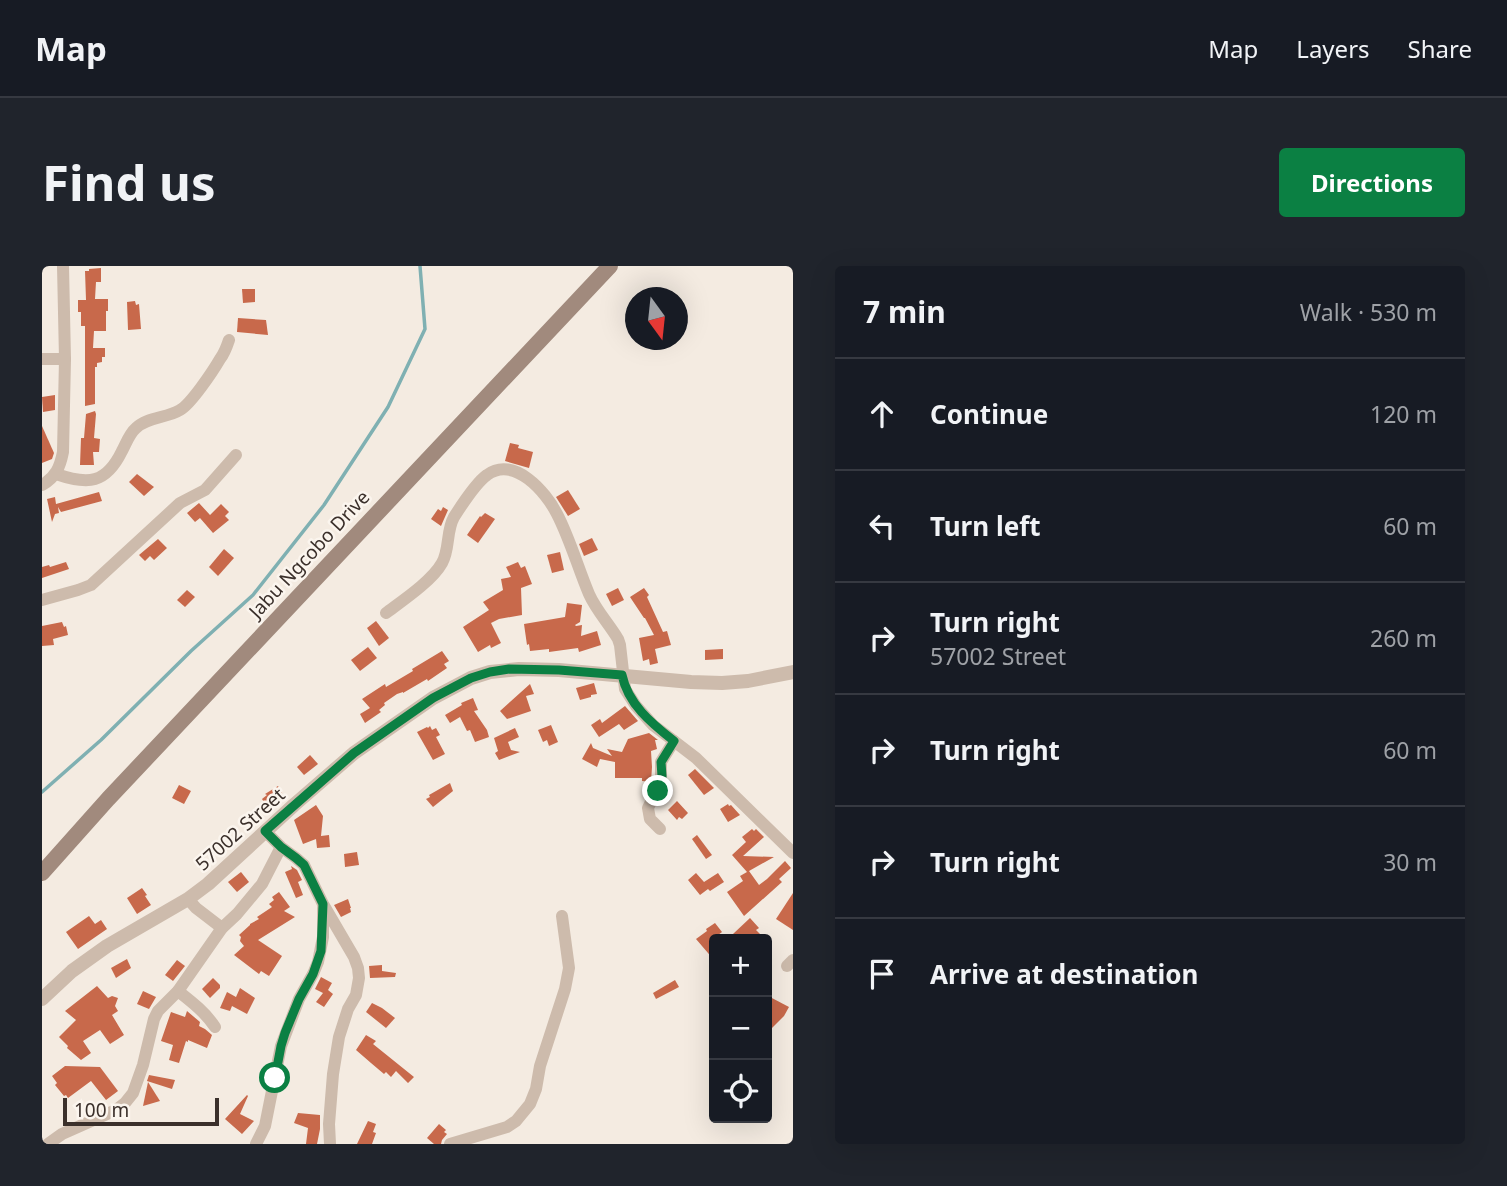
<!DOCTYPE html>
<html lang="en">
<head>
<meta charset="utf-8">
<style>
	:root { --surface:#171b24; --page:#20242c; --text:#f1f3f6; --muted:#9ea1a6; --line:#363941; --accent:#0b8043 }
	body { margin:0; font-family:"Noto Sans",sans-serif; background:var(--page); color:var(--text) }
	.controls { position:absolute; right:21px; bottom:21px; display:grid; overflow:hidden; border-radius:7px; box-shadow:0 7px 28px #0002 }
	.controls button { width:63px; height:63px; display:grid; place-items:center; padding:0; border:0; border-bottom:2px solid var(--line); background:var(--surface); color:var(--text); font:35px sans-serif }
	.compass { position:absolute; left:583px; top:21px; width:63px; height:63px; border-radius:50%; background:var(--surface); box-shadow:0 7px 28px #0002; rotate:165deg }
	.scale { position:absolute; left:21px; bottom:18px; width:156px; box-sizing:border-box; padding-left:7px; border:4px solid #3b302b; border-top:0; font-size:19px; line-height:24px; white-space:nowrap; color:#3b302b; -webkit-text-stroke:5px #fbf5ee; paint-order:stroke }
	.stop { position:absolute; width:21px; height:21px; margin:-16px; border:5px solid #0b8043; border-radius:50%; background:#fff }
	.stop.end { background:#0b8043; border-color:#fff; box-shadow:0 2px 7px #0008 }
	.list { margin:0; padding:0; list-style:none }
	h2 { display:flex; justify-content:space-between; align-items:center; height:91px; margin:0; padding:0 28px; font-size:30px }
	h2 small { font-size:23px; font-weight:400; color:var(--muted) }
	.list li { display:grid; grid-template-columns:46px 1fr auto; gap:21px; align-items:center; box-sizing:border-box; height:112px; padding:0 28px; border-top:2px solid var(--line) }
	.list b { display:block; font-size:26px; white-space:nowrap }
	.list p { margin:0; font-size:23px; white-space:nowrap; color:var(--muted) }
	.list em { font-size:23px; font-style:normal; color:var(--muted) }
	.icon { flex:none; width:38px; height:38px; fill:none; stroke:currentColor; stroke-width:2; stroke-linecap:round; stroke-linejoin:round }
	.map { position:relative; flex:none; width:751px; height:878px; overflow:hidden; border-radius:7px }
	header { display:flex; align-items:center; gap:42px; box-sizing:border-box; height:98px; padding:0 35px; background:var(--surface); border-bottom:2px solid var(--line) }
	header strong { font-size:33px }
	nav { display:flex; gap:38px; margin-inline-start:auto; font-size:24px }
	.intro { display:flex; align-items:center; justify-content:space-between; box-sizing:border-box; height:168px; padding:0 42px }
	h1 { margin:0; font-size:49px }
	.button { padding:18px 32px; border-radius:7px; background:var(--accent); color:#fff; font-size:24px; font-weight:700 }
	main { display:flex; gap:42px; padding:0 42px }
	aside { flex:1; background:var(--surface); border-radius:7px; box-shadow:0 7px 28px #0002 }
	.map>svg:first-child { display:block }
</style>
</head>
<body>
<header>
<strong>Map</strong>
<nav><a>Map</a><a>Layers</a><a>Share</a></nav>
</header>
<div class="intro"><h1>Find us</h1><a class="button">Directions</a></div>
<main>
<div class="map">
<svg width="751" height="878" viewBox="0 0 751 878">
	<rect width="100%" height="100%" fill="#f4ebe1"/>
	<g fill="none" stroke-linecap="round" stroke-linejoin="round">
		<path stroke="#7fb0b2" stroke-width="3.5" d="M0 526 59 474 149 385 211 329 282 239 346 141 383 63 378 0"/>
	</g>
	<g fill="#c8694b">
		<path d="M59 2V16H54L53 33H66V45H64V65H52L51 82H63V91H60V96L55 97V101H53V138L43 140V60H39V46H36V34H44L43 5H47V3Z"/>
		<path d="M200 23H213V36L201 37Z"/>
		<path d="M93 35 94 39 97 38 99 63 86 64 85 36Z"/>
		<path d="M196 52 224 54 226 69 195 66Z"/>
		<path d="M13 129V144L1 146 0 131Z"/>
		<path d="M53 145 54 148 52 172 58 173 57 186H51L52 199H38L39 172H42L44 148Z"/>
		<path d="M0 160 12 187 10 193 0 197Z"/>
		<path d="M468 177 477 179 476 182 491 186 487 202 463 195Z"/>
		<path d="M95 208 112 221 102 230 87 216Z"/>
		<path d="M526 224 538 243 526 250 514 231Z"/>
		<path d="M57 226 60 235 19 246 16 241 17 247 13 248 10 256 5 233 13 231 14 238Z"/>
		<path d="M157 237 168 249 179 238 187 246 183 250 187 254 171 267 158 252 153 256 145 247Z"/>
		<path d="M401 241 406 244 399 260 389 253 396 243 399 245Z"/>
		<path d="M443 247 453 253 436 277 425 269 438 250 439 251Z"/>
		<path d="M550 272 556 284 542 290 537 278Z"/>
		<path d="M116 273 125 282 112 294 108 290 103 295 97 289Z"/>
		<path d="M182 283 192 292 176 310 167 301Z"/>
		<path d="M518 286 522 304 510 307 505 289Z"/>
		<path d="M24 296 27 303 0 312V301L7 299 8 301Z"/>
		<path d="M476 296 479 302 483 300 490 318 479 322 480 349 457 353 449 357 459 377 449 382 448 379 436 386 421 361 447 344 441 336 461 324 459 313 469 311 464 301Z"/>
		<path d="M576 322 582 334 570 340 564 328Z"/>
		<path d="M602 322 607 329 605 331 621 366 625 365 629 379 613 383 616 397 608 399 607 393 601 395 597 372 612 369 603 352H602L588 331Z"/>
		<path d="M145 324 153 331 143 341 135 334Z"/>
		<path d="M525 337 540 339 538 356 533 359 534 360 540 359 539 370 555 365 559 379 537 386 536 382 507 386V383L488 385 487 378 485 379 482 358 523 351Z"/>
		<path d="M334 355 347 372 337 380 325 362Z"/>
		<path d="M20 356 22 361 24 360 26 369 11 373 12 379 0 380V360Z"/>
		<path d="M326 381 335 392 318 405 309 394Z"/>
		<path d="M681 383V393L663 394V384Z"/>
		<path d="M400 385 407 395 402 398 405 402 386 415 385 413 361 427V426L355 428 342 437 343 439 337 444 339 446 323 457 318 448 328 442 320 433 343 418 344 421 371 405 370 403Z"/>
		<path d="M552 417 555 428 549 429V431L538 434 534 422Z"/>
		<path d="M488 418 492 428 484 430 489 445 465 453 458 445Z"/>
		<path d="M431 432 436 444 432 445 445 464 447 471 433 476 428 464 425 465 418 451 408 457 403 449 420 439 419 437Z"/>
		<path d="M583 440 596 455 582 464 577 458 557 471 549 459 558 453 560 457Z"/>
		<path d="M509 459 516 476 507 480 505 474 501 476 496 464Z"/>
		<path d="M388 460 390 464 394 462 398 469 394 471 403 488 391 494 375 466 385 461 386 462Z"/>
		<path d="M473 462 477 471 466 476 469 484 478 486 457 494 453 487 456 485 452 472Z"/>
		<path d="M607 467 616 474H613L615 483 609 485 610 501 609 516 600 515V512H573V496L558 493 555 501 540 493 549 477 551 482 570 490 565 483 580 486 586 473Z"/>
		<path d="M268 489 276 498 262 509 255 501Z"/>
		<path d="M653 503 672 522 662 529 646 509Z"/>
		<path d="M408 517 411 525 391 541 384 533 388 531 387 529Z"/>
		<path d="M137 519 149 525 142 538 130 532Z"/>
		<path d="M236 520 242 531 225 541 220 533 225 529 223 528Z"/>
		<path d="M635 535 646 547 640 553 637 551 635 554 626 544Z"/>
		<path d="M686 538 687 540 689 539 698 549 686 556 678 543Z"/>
		<path d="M274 539 281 550 279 570 287 569 288 581 275 582 274 573 261 578 252 554Z"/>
		<path d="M710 563 712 565 714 563 722 571 701 590 732 591 707 605 717 619 725 613 743 595 749 602 737 613 740 616 702 650 685 626 701 615 698 610 705 606 690 589 704 576 700 571Z"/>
		<path d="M655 569 670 589 664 593 650 573Z"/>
		<path d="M315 586 317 599 303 601 302 588Z"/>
		<path d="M249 600 255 604 260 614 256 616 261 629 254 632 243 606 250 603Z"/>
		<path d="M199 606 207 616 195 626 186 616Z"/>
		<path d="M654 607 662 616 676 607 682 616 668 625 666 623 658 629 646 614Z"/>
		<path d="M100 622 105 629 103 630 109 639 95 648 85 632Z"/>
		<path d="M237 626 248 641 242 645 253 651 216 674 240 690 227 710 219 705 217 708 192 689 202 680 198 675 199 671 197 669 208 659V658L217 653 215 651 230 641 227 638 232 634 230 631Z"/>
		<path d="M751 627V664L734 653Z"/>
		<path d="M306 633 309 642H308L309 646 299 651 292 639Z"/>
		<path d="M47 650 53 658 59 654 65 663 36 683 24 666Z"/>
		<path d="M708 652 717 662 714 664 723 673H696L691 668Z"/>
		<path d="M673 657 680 666 672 672V694L654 673 665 665 664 663Z"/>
		<path d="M85 693 89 702 74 712 69 702Z"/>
		<path d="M135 694 143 700 131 715 123 709Z"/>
		<path d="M340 699V705L354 707 353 711 328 712 327 700Z"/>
		<path d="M279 711 290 717 286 724 291 728 282 741 274 736 281 727 273 723Z"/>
		<path d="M171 712 178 719V722L168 732 160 723Z"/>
		<path d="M633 714 637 721 614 733 611 727Z"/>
		<path d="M55 720 66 732 70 730 76 732 73 740 76 745 70 749 82 769 68 778 58 764 41 775 49 787 39 794 25 782 26 780 17 771 34 754 23 745Z"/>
		<path d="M198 722 213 732 205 748 190 740 188 745 178 742 185 726 194 731Z"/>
		<path d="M101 725 114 731 107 743 95 738Z"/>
		<path d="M728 731 747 741 742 750 725 767V735Z"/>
		<path d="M330 737 340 742 353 752 344 762 324 746Z"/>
		<path d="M145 745 158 756 157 760 163 763 170 769 165 782 146 774V776L144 775 137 797 127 794 131 779 119 775 129 746 143 751Z"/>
		<path d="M324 769 334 775 331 778 372 811 366 817 354 805 349 811 344 806 342 808 329 797 314 784Z"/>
		<path d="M23 800 58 801 76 825 64 834 49 815 26 832 24 829 22 830 13 819 15 817 10 810Z"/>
		<path d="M107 809 133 814 130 823 105 815Z"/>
		<path d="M106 816 118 835 101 840Z"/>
		<path d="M205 829 206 830 198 848 212 855 200 868 183 853Z"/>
		<path d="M256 847 278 849V863L275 878H264L266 862 252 857Z"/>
		<path d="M326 855 334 858 331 866 334 867 330 878H315Z"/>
		<path d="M397 858 404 864 402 866 405 868 400 874 399 878H392L385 872Z"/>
	</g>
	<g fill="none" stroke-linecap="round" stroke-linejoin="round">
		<g stroke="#cdbbac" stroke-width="12">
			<path d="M0 93H23"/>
			<path d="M14 208C46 219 64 218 80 185 84 178 87 168 94 162 105 151 125 152 138 144 149 138 171 105 178 93 182 88 185 80 187 74"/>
			<path d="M0 219C14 211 18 201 21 186L23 93 21 0"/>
			<path d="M0 334 36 324 49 319 138 237 163 224 194 189"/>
			<path d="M344 347C360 335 390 315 400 297 408 283 404 265 412 251 419 240 435 216 445 209 472 189 504 226 515 248 528 273 536 302 547 328 554 344 567 358 576 373L578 379 583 423 594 440 611 459 654 492 751 587"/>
			<path d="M618 563 608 553 606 542 619 515V496L632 475"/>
			<path d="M223 565 239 581 254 592 262 599 281 638 312 691 316 702 317 712 314 729 306 743 297 771 291 808 287 858 288 878"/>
			<path d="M146 633 154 642 180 662"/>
			<path d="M745 700 751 694"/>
			<path d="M136 725C150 736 163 746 173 761"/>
			<path d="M6 878 20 868 74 844 83 837 91 827 101 799 112 753 116 745 136 725 180 662 195 648 220 618 239 581"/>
			<path d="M214 878 223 860 239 780 257 733 271 708 276 696 281 671V642"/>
			<path d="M408 878 465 861 474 855 488 838 494 823 498 800 523 723 527 702 520 650"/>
		</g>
		<path stroke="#cdbbac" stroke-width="14" d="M0 733 30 705 65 680 146 633 166 618 252 539 312 487 391 432 429 412 448 406 477 403 517 404 649 416 680 417 706 415 751 406"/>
		<path stroke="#a18a7d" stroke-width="16" d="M0 607 66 533 568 0"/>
	</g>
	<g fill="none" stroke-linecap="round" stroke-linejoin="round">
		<path stroke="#0b8043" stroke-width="9" d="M233 812 239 780 243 767 257 733 271 708 279 685 281 638 262 599 254 592 239 581 223 565 312 487 391 432 429 412 448 406 467 403 517 404 580 409C586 438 609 457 632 475L619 496 620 510 616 525"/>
	</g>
	<g text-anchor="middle" stroke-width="5" stroke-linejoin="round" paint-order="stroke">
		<g font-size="19" fill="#3b302b" stroke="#fbf5ee">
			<text transform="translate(267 288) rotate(-47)" y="7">Jabu Ngcobo Drive</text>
			<text transform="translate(198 563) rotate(-42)" y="7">57002 Street</text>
		</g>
	</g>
</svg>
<div class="controls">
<button>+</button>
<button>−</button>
<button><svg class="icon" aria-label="locate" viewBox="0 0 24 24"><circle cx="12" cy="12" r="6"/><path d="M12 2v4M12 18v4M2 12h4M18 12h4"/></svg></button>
</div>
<svg class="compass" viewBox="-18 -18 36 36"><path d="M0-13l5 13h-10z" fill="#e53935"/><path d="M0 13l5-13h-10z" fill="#9ea1a6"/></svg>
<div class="scale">100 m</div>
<div class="stop" style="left:233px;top:812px"></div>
<div class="stop end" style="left:616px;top:525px"></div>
</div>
<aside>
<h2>7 min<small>Walk · 530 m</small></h2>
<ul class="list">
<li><svg class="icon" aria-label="ahead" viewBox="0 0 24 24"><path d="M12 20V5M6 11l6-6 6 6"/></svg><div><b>Continue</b></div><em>120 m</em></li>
<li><svg class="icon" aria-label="left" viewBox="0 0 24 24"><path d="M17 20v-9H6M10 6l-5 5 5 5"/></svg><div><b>Turn left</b></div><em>60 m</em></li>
<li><svg class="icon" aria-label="right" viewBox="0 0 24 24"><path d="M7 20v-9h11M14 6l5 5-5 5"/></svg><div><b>Turn right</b><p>57002 Street</p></div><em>260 m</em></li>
<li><svg class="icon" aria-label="right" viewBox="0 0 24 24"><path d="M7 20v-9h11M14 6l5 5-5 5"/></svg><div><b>Turn right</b></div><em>60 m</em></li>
<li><svg class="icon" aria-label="right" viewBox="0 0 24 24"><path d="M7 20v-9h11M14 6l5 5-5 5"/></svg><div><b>Turn right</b></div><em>30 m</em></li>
<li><svg class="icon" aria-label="arrive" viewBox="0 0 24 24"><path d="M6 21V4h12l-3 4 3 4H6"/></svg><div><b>Arrive at destination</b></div></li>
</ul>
</aside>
</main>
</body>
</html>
